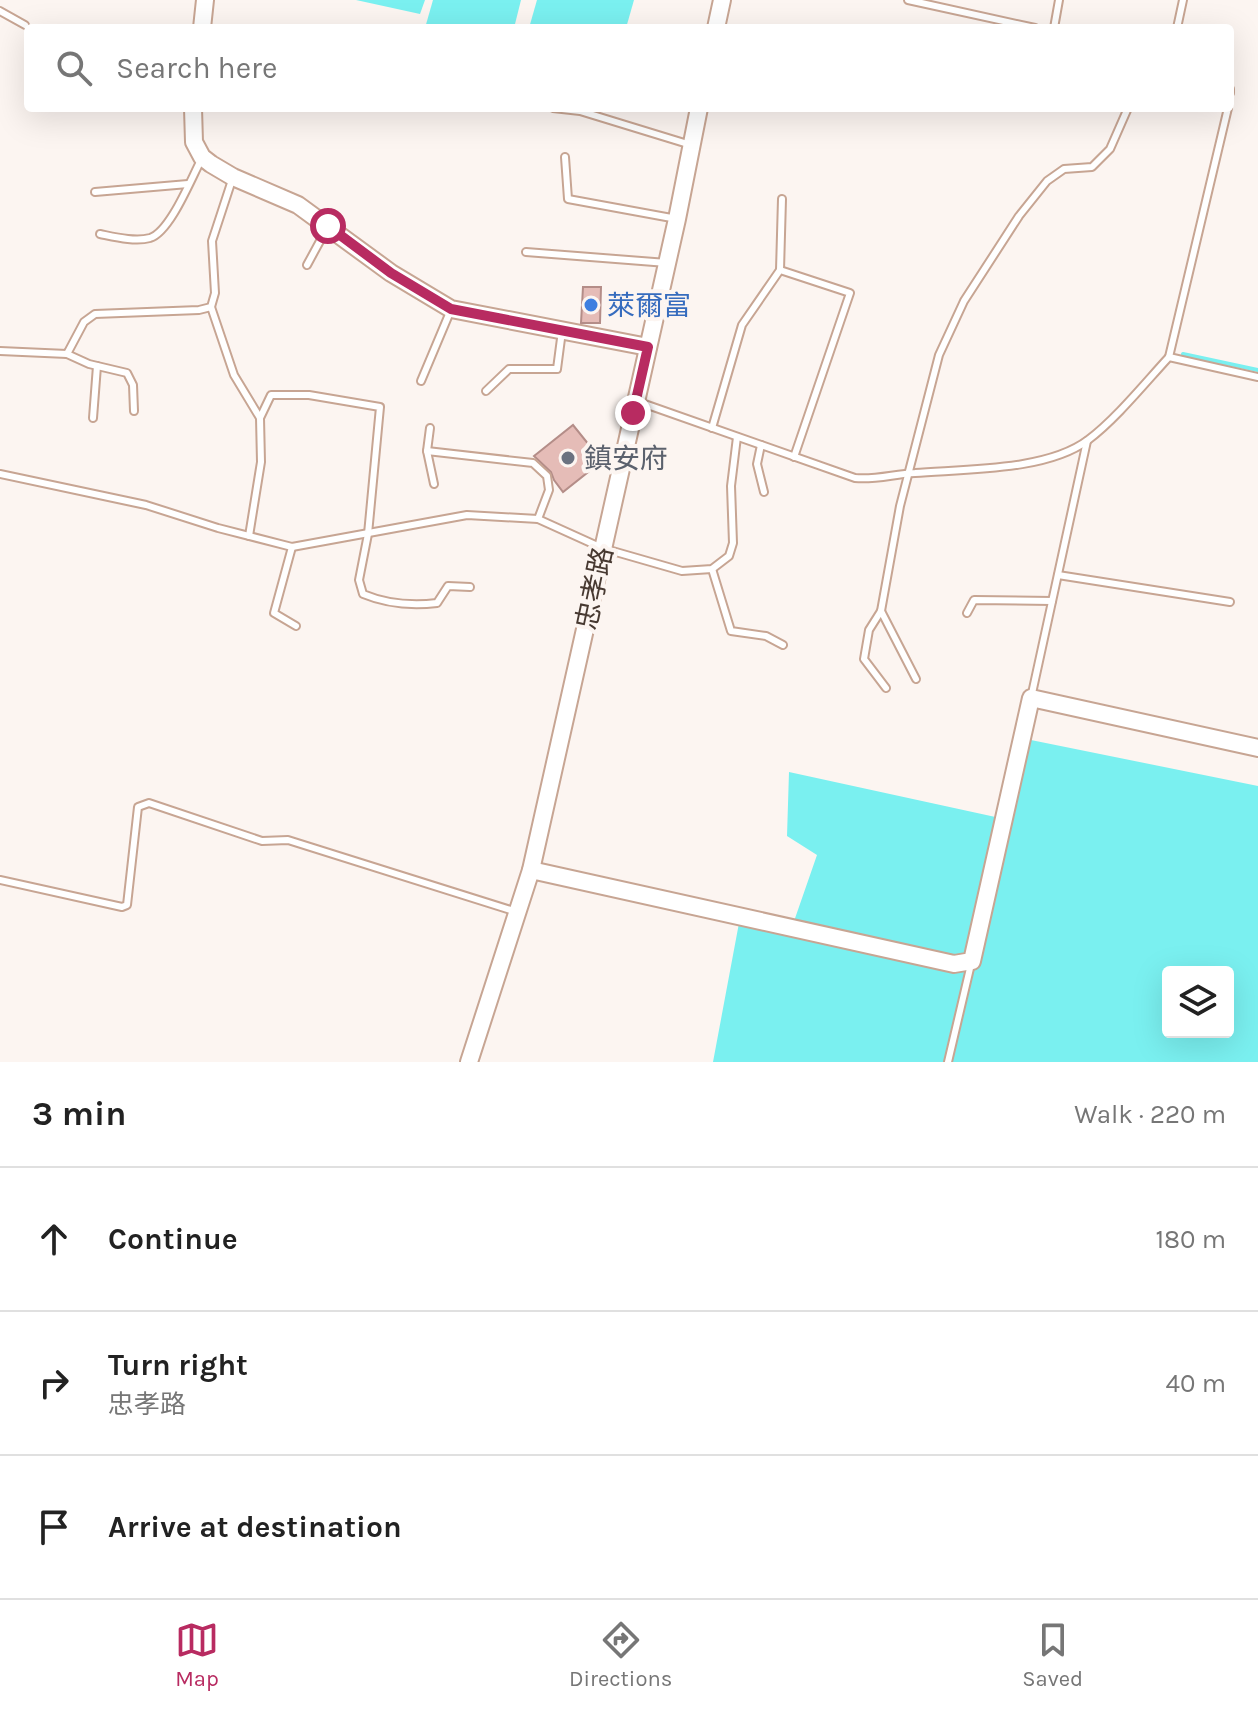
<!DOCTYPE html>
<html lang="en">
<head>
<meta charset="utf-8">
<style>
	:root { --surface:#fff; --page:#f2f2f2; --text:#222; --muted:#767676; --line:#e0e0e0; --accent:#b82b61 }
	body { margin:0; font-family:Karla,"Noto Sans TC",sans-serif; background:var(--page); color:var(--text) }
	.controls { position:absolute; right:24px; bottom:24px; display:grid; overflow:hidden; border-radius:8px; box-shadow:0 8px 32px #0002 }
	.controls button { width:72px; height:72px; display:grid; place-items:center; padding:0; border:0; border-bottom:2px solid var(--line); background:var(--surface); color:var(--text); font:40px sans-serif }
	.stop { position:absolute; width:24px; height:24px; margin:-18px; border:6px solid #b82b61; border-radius:50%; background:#fff }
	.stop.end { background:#b82b61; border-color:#fff; box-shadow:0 2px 8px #0008 }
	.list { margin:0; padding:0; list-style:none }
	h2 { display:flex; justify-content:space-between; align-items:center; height:104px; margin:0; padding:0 32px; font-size:34px }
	h2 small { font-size:26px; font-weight:400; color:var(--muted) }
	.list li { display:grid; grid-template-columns:52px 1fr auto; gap:24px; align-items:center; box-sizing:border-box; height:144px; padding:0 32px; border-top:2px solid var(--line) }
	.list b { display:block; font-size:30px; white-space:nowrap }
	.list p { margin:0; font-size:26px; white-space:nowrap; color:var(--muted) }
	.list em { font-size:26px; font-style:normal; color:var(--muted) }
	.icon { flex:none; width:44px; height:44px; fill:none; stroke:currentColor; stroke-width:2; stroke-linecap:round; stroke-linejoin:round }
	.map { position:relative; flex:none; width:1258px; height:1062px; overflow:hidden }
	.search { position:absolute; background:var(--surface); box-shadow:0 8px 32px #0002; left:24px; right:24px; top:24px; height:88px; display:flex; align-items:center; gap:20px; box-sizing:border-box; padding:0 28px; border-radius:8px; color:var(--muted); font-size:30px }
	.sheet { height:536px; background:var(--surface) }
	nav { display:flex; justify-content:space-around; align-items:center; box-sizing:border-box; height:112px; border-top:2px solid var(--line); background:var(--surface); font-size:22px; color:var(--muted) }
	nav a { display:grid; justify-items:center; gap:4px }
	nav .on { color:var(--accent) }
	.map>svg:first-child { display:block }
</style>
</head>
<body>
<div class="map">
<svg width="1258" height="1062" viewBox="0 0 1258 1062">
	<rect width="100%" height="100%" fill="#fcf5f1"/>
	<g fill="#7af0f0" fill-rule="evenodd">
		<path d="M356 0H425L420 14Z"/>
		<path d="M433 0H521L514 28H425Z"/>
		<path d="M537 0H634L626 28H529Z"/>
		<path d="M1021 738 1258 786V1062H713L739 923 792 927 817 855 787 836 789 772 1000 818ZM1168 972H1228V1032H1168Z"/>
	</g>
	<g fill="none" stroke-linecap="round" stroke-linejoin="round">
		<path stroke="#7af0f0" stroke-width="4" d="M1183 354 1258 370"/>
	</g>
	<g fill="#e5bcb7" stroke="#b48d88" stroke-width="2">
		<path d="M583 287H601L600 323H581Z"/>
		<path d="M573 425 602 461 563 492 554 480 551 472 534 456Z"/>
	</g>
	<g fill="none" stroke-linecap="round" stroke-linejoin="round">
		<g stroke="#c7a593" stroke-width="10">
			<g id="lane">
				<path d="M908 0 1035 28"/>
				<path d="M0 11 25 25"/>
				<path d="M1054 28 1059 0"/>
				<path d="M1177 28 1183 0"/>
				<path d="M1230 89V93"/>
				<path d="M553 108 580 111 691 145"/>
				<path d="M565 157 568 199 677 219"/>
				<path d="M95 192 188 184"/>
				<path d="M100 234C115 237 135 242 150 238 170 232 191 179 201 160"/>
				<path d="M526 252 667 263"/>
				<path d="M307 265 326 230"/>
				<path d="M780 270 782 199"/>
				<path d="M211 307 234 375 260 418 261 462 249 536"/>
				<path d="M0 351 67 354 84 322 95 314 199 310 211 307 215 293 212 241 232 180"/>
				<path d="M67 354 89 364 127 373 133 385 134 411"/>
				<path d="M1169 357 1228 108"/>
				<path d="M421 381 450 312"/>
				<path d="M486 391 509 369H557L562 331"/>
				<path d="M639 402 855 478C876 480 894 474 915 473 965 469 1047 471 1088 440 1116 419 1145 383 1169 357L1258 377"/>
				<path d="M93 418 97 366"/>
				<path d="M260 418 271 395H309L380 407 368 534 359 580 363 594C387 604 411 606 437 603L448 586 470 587"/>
				<path d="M430 428 427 451 434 484"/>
				<path d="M712 428 742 325 780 270 850 293 794 457"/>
				<path d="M761 445 757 464 764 492"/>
				<path d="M427 451 533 463 547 476 549 490 538 519"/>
				<path d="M0 474 146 505 218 528 292 547 467 515 538 519 602 548 682 571 712 569 729 556 733 543 731 486 737 437"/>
				<path d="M292 547 274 613 296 626"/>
				<path d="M712 569 731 631 766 636 783 645"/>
				<path d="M1058 575 1230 602"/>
				<path d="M881 611 916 679"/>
				<path d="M967 613 974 600 1052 601"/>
				<path d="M886 688 864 659 869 630 881 611 900 506 939 355 964 301 1019 216 1047 181 1064 169 1092 167 1110 149 1128 108"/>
				<path d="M1031 698 1087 441"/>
				<path d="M0 880 122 907 127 905 138 807 149 803 262 841 288 840 517 912"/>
				<path d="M948 1062 971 964"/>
			</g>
		</g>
		<g stroke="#c7a593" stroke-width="20">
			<g id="secondary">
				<path d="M202 28 205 0"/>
				<path d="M716 28 722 0"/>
				<path d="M193 108 194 142 202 157 211 164 233 177 298 205 391 273 451 309 648 347"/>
				<path d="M531 870 954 964 972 961 1031 698 1258 748"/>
				<path d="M469 1062 531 870 677 219 699 108"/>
			</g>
		</g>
		<use href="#lane" stroke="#fff" stroke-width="6"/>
		<use href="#secondary" stroke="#fff" stroke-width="16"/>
	</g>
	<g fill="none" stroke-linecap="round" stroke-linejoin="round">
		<path stroke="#b82b61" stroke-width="10" d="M328 226 391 273 451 309 648 347 633 413"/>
	</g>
	<circle fill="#3f7fe0" stroke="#fcf5f1" stroke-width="3" cx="591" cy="305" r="8"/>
	<circle fill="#6b7280" stroke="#fcf5f1" stroke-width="3" cx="568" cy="458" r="8"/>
	<g text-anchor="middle" stroke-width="8" stroke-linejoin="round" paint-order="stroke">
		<g font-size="28" fill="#366cbe" stroke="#fcf5f1" text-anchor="start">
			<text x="607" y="315">萊爾富</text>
		</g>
		<g font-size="28" fill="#5b616d" stroke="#fcf5f1" text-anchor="start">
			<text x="584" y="468">鎮安府</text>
		</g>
		<g font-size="28" fill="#473931" stroke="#fcf5f1">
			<text transform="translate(594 588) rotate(-78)" y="10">忠孝路</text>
		</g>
	</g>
</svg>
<div class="controls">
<button><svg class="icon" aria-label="layers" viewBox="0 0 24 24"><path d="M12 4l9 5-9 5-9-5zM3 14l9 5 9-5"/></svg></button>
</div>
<div class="stop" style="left:328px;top:226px"></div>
<div class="stop end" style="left:633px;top:413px"></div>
<div class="search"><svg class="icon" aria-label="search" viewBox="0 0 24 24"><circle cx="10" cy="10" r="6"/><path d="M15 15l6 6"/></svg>Search here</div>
</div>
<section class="sheet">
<h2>3 min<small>Walk · 220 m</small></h2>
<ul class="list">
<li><svg class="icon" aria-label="ahead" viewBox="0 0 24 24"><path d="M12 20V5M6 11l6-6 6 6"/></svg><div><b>Continue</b></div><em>180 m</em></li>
<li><svg class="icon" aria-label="right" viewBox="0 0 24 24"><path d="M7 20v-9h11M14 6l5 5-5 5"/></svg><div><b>Turn right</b><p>忠孝路</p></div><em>40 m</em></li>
<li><svg class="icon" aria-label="arrive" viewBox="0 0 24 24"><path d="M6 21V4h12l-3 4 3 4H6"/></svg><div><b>Arrive at destination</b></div></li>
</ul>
</section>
<nav>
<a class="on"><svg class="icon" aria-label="map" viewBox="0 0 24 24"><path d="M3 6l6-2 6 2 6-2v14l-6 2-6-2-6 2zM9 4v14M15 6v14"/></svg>Map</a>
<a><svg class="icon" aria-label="directions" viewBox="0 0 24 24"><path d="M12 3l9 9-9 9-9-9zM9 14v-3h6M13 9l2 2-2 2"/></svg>Directions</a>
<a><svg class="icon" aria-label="saved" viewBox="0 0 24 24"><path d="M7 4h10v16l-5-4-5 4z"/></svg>Saved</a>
</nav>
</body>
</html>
